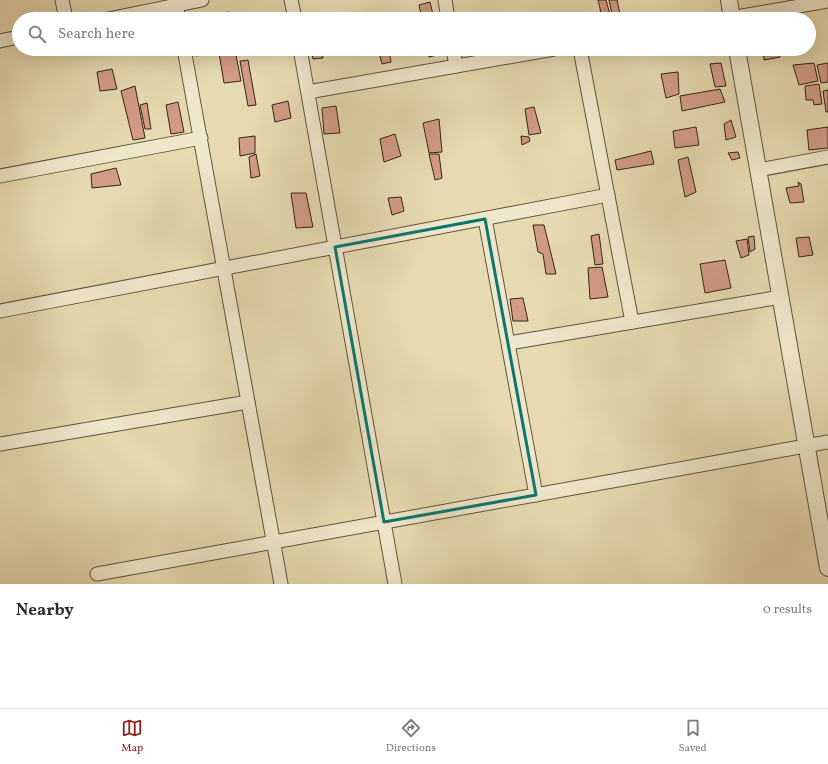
<!DOCTYPE html>
<html lang="en">
<head>
<meta charset="utf-8">
<style>
	:root { --surface:#fff; --page:#f2f2f3; --text:#2b2b33; --muted:#7c7c81; --line:#e1e1e2; --accent:#8f2418 }
	body { margin:0; font-family:Vollkorn,serif; background:var(--page); color:var(--text) }
	.list { margin:0; padding:0; list-style:none }
	h2 { display:flex; justify-content:space-between; align-items:center; height:52px; margin:0; padding:0 16px; font-size:17px }
	h2 small { font-size:13px; font-weight:400; color:var(--muted) }
	.icon { flex:none; width:22px; height:22px; fill:none; stroke:currentColor; stroke-width:2; stroke-linecap:round; stroke-linejoin:round }
	.map { position:relative; flex:none; width:828px; height:584px; overflow:hidden }
	.search { position:absolute; background:var(--surface); box-shadow:0 4px 16px #0002; left:12px; right:12px; top:12px; height:44px; display:flex; align-items:center; gap:10px; box-sizing:border-box; padding:0 14px; border-radius:22px; color:var(--muted); font-size:15px }
	.sheet { height:124px; background:var(--surface) }
	nav { display:flex; justify-content:space-around; align-items:center; box-sizing:border-box; height:56px; border-top:1px solid var(--line); background:var(--surface); font-size:11px; color:var(--muted) }
	nav a { display:grid; justify-items:center; gap:2px }
	nav .on { color:var(--accent) }
	.map>svg:first-child { display:block }
</style>
</head>
<body>
<div class="map">
<svg width="828" height="584" viewBox="0 0 828 584">
	<rect width="100%" height="100%" fill="#e7dab0"/>
	<filter id="stains"><feTurbulence type="fractalNoise" baseFrequency=".005" numOctaves="4"/><feColorMatrix values="0 0 0 0 .2 0 0 0 0 .09 0 0 0 0 .02 0 0 0 .5 -.17"/></filter>
	<radialGradient id="worn" r=".72"><stop offset=".6" stop-color="#630" stop-opacity="0"/><stop offset="1" stop-color="#630" stop-opacity=".3"/></radialGradient>
	<g fill="#d29b84" stroke="#31261b">
		<path d="M598 0H606L610 15 602 17Z"/>
		<path d="M609 0H617L620 14H612Z"/>
		<path d="M430 2 434 19H422L419 5Z"/>
		<path d="M229 12 231 19H224L223 13Z"/>
		<path d="M628 13 629 19H612V16Z"/>
		<path d="M370 14 384 15 385 19H371Z"/>
		<path d="M368 16 369 19H356V18Z"/>
		<path d="M194 49H213V53L196 56Z"/>
		<path d="M311 49H322L323 58 313 59Z"/>
		<path d="M378 49H389L391 62 382 64Z"/>
		<path d="M428 49H440L441 54 429 57Z"/>
		<path d="M763 49H779L780 57 764 60Z"/>
		<path d="M235 50 241 81 224 83 219 53Z"/>
		<path d="M248 60 256 105 248 106 240 61Z"/>
		<path d="M721 63 726 86 715 87 710 64Z"/>
		<path d="M814 63 818 81 799 85 793 65Z"/>
		<path d="M828 63V82L821 83 817 65Z"/>
		<path d="M112 69 117 89 100 91 97 72Z"/>
		<path d="M678 72 679 94 666 98 661 74Z"/>
		<path d="M819 84 822 104 814 105 813 100H806L805 86Z"/>
		<path d="M135 86 145 138 133 140 121 91Z"/>
		<path d="M720 89 725 102 682 111 680 96Z"/>
		<path d="M828 90V112H826L823 91Z"/>
		<path d="M288 101 291 118 275 122 272 105Z"/>
		<path d="M178 102 184 132 171 134 166 105Z"/>
		<path d="M147 103 151 129H145L140 105Z"/>
		<path d="M336 106 340 133 324 134 322 108Z"/>
		<path d="M534 107 541 133 529 135 525 109Z"/>
		<path d="M439 119 442 152 429 153 423 123Z"/>
		<path d="M731 120 736 137 726 140 724 124Z"/>
		<path d="M696 127 699 145 675 148 673 131Z"/>
		<path d="M828 127V148L809 150 807 130Z"/>
		<path d="M395 134 401 156 384 162 380 139Z"/>
		<path d="M255 136V153L240 156 239 138Z"/>
		<path d="M521 136 529 137 530 141 522 145Z"/>
		<path d="M651 151 654 164 617 170 615 160Z"/>
		<path d="M738 152 740 158 732 160 728 153Z"/>
		<path d="M256 154 260 176 251 178 249 157Z"/>
		<path d="M429 154H439L442 178 435 180Z"/>
		<path d="M688 157 696 192 685 197 678 160Z"/>
		<path d="M116 168 121 185 92 188 91 174Z"/>
		<path d="M798 182 801 184 804 202 790 203 786 188 799 186Z"/>
		<path d="M291 193H306L313 227 296 228Z"/>
		<path d="M401 197 404 211 392 215 388 198Z"/>
		<path d="M533 225H544L556 274H546L543 254 538 252Z"/>
		<path d="M599 234 603 264 595 265 591 236Z"/>
		<path d="M754 236 755 249 750 252 748 237Z"/>
		<path d="M809 237 813 255 799 257 796 238Z"/>
		<path d="M747 239 749 255 741 258 736 241Z"/>
		<path d="M725 260 731 288 705 293 700 264Z"/>
		<path d="M602 267 608 297 590 299 588 268Z"/>
		<path d="M523 298 528 321H513L510 299Z"/>
	</g>
	<g fill="none" stroke-linecap="round" stroke-linejoin="round">
		<g stroke="#5e5340" stroke-width="15">
			<g id="minor">
				<path d="M62 0 66 19"/>
				<path d="M175 0 179 19"/>
				<path d="M291 0 295 19"/>
				<path d="M445 0 448 19"/>
				<path d="M108 19 202 0"/>
				<path d="M725 19 828 1"/>
				<path d="M0 41 19 37"/>
				<path d="M184 49 281 584"/>
				<path d="M300 49 395 584"/>
				<path d="M453 49 456 66"/>
				<path d="M580 49 632 322"/>
				<path d="M308 92 554 49"/>
				<path d="M758 170 828 157"/>
				<path d="M0 176 201 138"/>
				<path d="M485 219 536 495"/>
				<path d="M0 311 608 195"/>
				<path d="M509 343 781 297"/>
				<path d="M0 444 248 402"/>
				<path d="M97 574 828 442"/>
			</g>
		</g>
		<g stroke="#5e5340" stroke-width="18">
			<g id="tertiary">
				<path d="M729 0 732 19"/>
				<path d="M737 49 828 568"/>
			</g>
		</g>
		<use href="#minor" stroke="#efe7cc" stroke-width="13"/>
		<use href="#tertiary" stroke="#efe7cc" stroke-width="16"/>
	</g>
	<path fill="none" stroke="#0f766e" stroke-width="3" stroke-linejoin="round" d="M485 219 536 495 384 522 335 247Z"/>
	<rect width="100%" height="100%" filter="url(#stains)"/>
	<rect width="100%" height="100%" fill="url(#worn)"/>
</svg>
<div class="search"><svg class="icon" aria-label="search" viewBox="0 0 24 24"><circle cx="10" cy="10" r="6"/><path d="M15 15l6 6"/></svg>Search here</div>
</div>
<section class="sheet">
<h2>Nearby<small>0 results</small></h2>
<ul class="list">
</ul>
</section>
<nav>
<a class="on"><svg class="icon" aria-label="map" viewBox="0 0 24 24"><path d="M3 6l6-2 6 2 6-2v14l-6 2-6-2-6 2zM9 4v14M15 6v14"/></svg>Map</a>
<a><svg class="icon" aria-label="directions" viewBox="0 0 24 24"><path d="M12 3l9 9-9 9-9-9zM9 14v-3h6M13 9l2 2-2 2"/></svg>Directions</a>
<a><svg class="icon" aria-label="saved" viewBox="0 0 24 24"><path d="M7 4h10v16l-5-4-5 4z"/></svg>Saved</a>
</nav>
</body>
</html>
